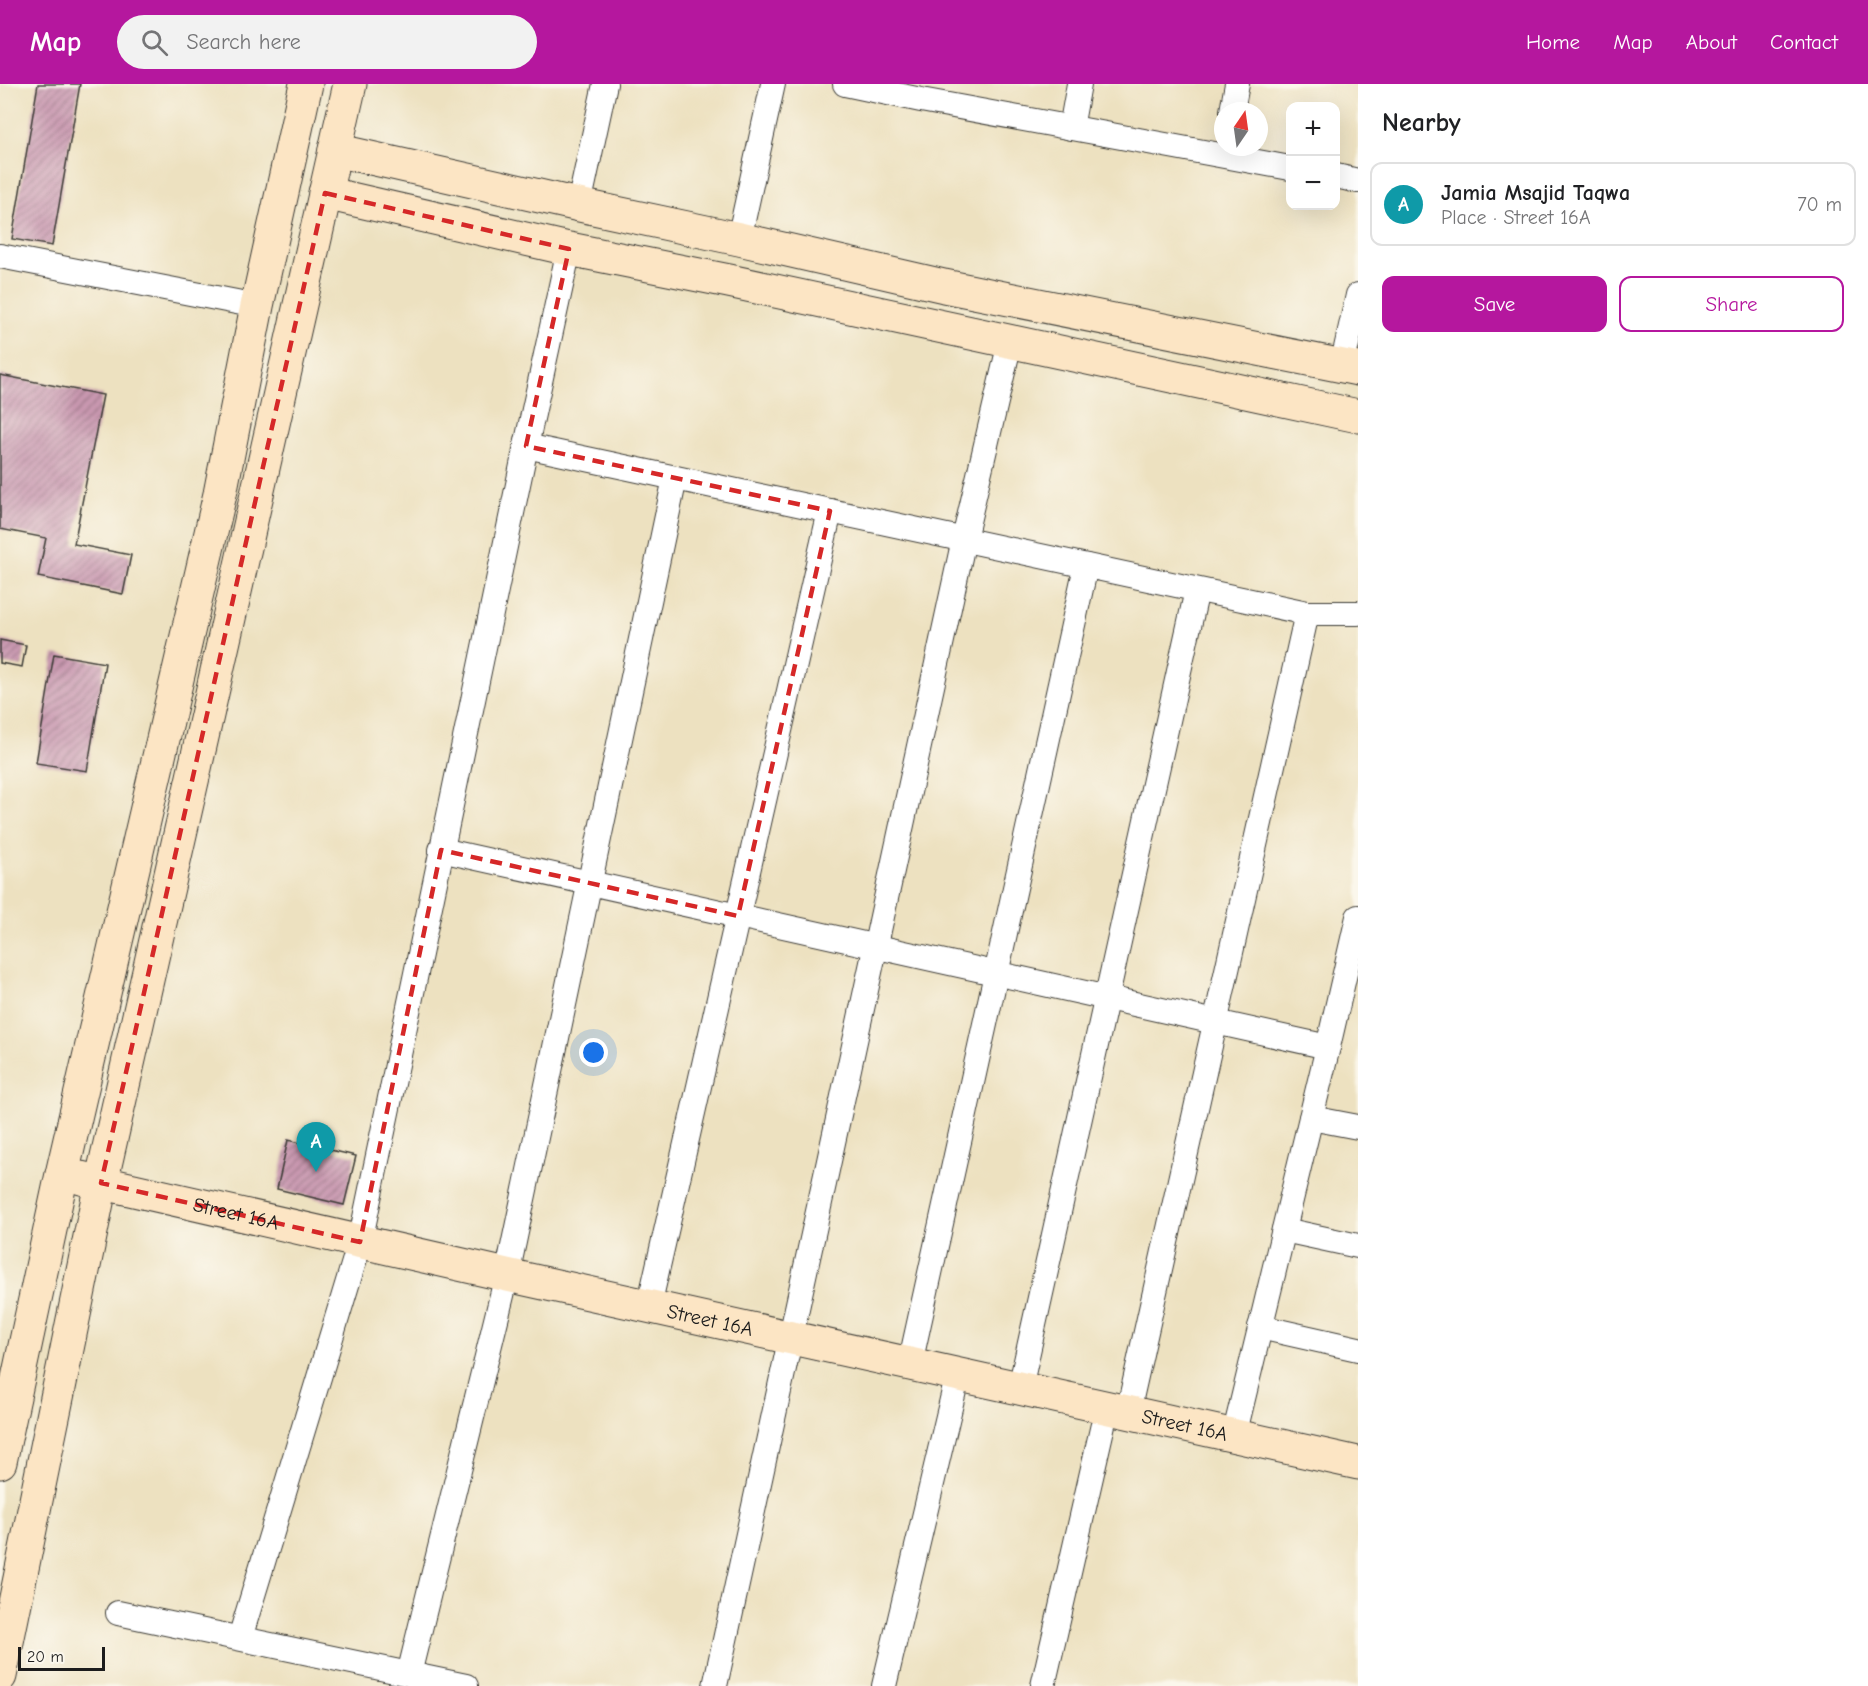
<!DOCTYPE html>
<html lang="en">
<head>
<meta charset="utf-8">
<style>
	:root { --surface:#fff; --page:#f2f2f2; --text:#202124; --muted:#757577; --line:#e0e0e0; --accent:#b5179e }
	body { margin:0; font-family:"Comic Neue",sans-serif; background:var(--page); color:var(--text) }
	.controls { position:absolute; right:18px; top:18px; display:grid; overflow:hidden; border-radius:12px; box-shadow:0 6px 24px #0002 }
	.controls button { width:54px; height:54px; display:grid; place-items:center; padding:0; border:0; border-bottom:2px solid var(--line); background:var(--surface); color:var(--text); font:30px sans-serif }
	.compass { position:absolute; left:1214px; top:18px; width:54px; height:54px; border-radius:50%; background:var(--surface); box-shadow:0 6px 24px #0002; rotate:13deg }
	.scale { position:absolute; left:18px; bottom:15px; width:87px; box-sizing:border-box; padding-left:6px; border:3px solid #1c1c1c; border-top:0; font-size:16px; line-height:21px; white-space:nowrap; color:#1c1c1c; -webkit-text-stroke:4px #fbf7ec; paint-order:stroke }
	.you { position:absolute; left:594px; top:969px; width:21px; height:21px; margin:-15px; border:4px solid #fff; border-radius:50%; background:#1a73e8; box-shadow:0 0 0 9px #1a73e833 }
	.badge { display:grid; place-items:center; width:39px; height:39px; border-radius:50%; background:var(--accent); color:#fff; font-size:20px; font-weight:700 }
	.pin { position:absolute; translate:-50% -50px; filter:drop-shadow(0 2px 3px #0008) }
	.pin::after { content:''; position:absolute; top:32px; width:21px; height:18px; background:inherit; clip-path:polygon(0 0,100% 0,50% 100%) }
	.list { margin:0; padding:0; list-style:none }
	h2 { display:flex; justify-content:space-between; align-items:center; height:78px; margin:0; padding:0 24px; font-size:26px }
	h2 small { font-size:20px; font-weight:400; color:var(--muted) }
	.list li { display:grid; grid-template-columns:39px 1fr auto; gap:18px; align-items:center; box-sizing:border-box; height:84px; margin:0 12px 12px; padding:0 12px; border:2px solid var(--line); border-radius:12px }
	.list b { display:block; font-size:22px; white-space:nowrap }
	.list p { margin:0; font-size:20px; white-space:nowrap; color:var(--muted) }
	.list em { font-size:20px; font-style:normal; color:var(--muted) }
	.actions { display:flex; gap:12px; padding:18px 24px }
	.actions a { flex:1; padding:14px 0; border:2px solid var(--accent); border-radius:12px; text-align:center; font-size:21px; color:var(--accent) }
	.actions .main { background:var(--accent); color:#fff }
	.icon { flex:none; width:33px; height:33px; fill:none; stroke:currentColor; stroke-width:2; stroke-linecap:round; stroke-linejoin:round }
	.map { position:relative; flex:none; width:1358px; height:1602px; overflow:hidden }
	header { display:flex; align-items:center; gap:36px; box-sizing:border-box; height:84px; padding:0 30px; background:var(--accent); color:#fff }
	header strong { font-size:28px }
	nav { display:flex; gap:33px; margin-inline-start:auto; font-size:21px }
	.search { width:420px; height:54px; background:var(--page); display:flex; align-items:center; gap:15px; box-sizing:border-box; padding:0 21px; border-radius:33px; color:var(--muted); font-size:22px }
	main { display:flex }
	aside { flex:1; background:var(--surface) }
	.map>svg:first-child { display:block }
</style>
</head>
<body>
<header>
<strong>Map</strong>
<div class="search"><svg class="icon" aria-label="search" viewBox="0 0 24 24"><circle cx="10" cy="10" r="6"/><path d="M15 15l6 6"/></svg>Search here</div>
<nav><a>Home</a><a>Map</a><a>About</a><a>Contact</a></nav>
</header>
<main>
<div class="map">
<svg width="1358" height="1602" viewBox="0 0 1358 1602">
	<defs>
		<pattern id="building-hatch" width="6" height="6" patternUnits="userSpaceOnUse" patternTransform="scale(1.5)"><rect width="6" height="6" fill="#c998b0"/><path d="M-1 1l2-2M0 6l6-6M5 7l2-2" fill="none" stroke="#a27b8e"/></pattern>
	</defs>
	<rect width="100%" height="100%" fill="#fbf7ec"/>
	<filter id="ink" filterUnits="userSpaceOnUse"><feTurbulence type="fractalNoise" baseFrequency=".0167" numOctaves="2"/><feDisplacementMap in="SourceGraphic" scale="12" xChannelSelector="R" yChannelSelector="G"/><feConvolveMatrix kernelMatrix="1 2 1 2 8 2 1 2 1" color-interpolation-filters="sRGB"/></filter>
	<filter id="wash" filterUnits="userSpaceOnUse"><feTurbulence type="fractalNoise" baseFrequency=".008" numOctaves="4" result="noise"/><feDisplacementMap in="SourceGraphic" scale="24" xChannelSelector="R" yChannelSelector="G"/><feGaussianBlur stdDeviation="1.35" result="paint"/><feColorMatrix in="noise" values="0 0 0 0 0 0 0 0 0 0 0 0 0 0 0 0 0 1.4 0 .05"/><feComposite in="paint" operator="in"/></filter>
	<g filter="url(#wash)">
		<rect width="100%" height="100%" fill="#ede1c0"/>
		<g id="blocks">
			<g fill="url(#building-hatch)">
				<path d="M38 0H80L52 162 12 155Z"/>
				<path d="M0 291 103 311 74 460 131 471 123 510 38 493 46 454 0 445Z"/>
				<path d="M0 556 26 561 22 583 0 579Z"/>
				<path d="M54 570 105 579 87 687 36 679Z"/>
				<path d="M288 1056 356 1072 344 1121 277 1105Z"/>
			</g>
		</g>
	</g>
	<g filter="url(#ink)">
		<use href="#blocks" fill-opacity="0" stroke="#3b3a35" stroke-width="1.5"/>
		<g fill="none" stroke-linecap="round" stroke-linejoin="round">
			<g stroke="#3b3a35" stroke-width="26">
				<g id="street">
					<path d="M845 0 921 16 1290 84"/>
					<path d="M1232 27 1237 0"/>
					<path d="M1071 44 1079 0"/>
					<path d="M1336 92 1358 97"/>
					<path d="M579 121 605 0"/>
					<path d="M739 155 773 0"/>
					<path d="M0 172 257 222"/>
					<path d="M1342 282 1358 211"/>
					<path d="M526 362 1307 529H1358"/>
					<path d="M441 766 1328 963"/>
					<path d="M1311 1034 1358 1043"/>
					<path d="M1284 1146 1358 1162"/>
					<path d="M649 1222 830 427"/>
					<path d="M1260 1243 1358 1265"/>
					<path d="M910 1280 1086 482"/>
					<path d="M1020 1304 1197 506"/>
					<path d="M1128 1328 1307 529"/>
					<path d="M1234 1352 1328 963 1358 833"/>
					<path d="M118 1529 466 1602"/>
					<path d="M240 1554 360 1158 526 362 569 165"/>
					<path d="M409 1590 507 1191 675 394"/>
					<path d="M715 1602 964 455 1010 258"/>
					<path d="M884 1602 958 1290"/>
					<path d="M1043 1602 1107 1323"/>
				</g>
			</g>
			<g stroke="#3b3a35" stroke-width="35">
				<g id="secondary">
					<path d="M335 66 579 121 739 155 944 202 1358 285"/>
					<path d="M325 109 569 165 729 197 1358 332"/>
					<path id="s1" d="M81 1094 507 1191 1358 1379"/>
					<path d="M0 1378 62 1090 220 410 257 222 306 0"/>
					<path d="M0 1592 101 1099 350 0"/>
				</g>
			</g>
			<use href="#street" stroke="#fff" stroke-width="24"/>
			<use href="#secondary" stroke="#fce5c4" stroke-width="33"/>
		</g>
	</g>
	<path fill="none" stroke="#d62828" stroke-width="4.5" stroke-dasharray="12 8" stroke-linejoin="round" d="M325 109 569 165 526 362 830 427 738 832 441 766 360 1158 101 1099Z"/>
	<g text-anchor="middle" stroke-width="6" stroke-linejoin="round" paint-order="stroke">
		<g font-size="20" fill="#1c1c1c" stroke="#fbf7ec">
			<text dy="7" stroke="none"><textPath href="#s1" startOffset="159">Street 16A</textPath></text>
			<text dy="7" stroke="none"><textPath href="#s1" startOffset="645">Street 16A</textPath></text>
			<text dy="7" stroke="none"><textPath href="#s1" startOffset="1131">Street 16A</textPath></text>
		</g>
	</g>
</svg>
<div class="controls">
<button>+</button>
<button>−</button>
</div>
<svg class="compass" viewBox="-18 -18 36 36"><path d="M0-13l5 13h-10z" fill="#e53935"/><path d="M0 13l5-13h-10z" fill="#757577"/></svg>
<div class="scale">20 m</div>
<div class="you"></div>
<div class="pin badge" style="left:316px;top:1088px;background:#0f9aa8">A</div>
</div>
<aside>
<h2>Nearby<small></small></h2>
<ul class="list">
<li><span class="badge" style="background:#0f9aa8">A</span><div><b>Jamia Msajid Taqwa</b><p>Place · Street 16A</p></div><em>70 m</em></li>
</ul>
<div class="actions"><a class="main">Save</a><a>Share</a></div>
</aside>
</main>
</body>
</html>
